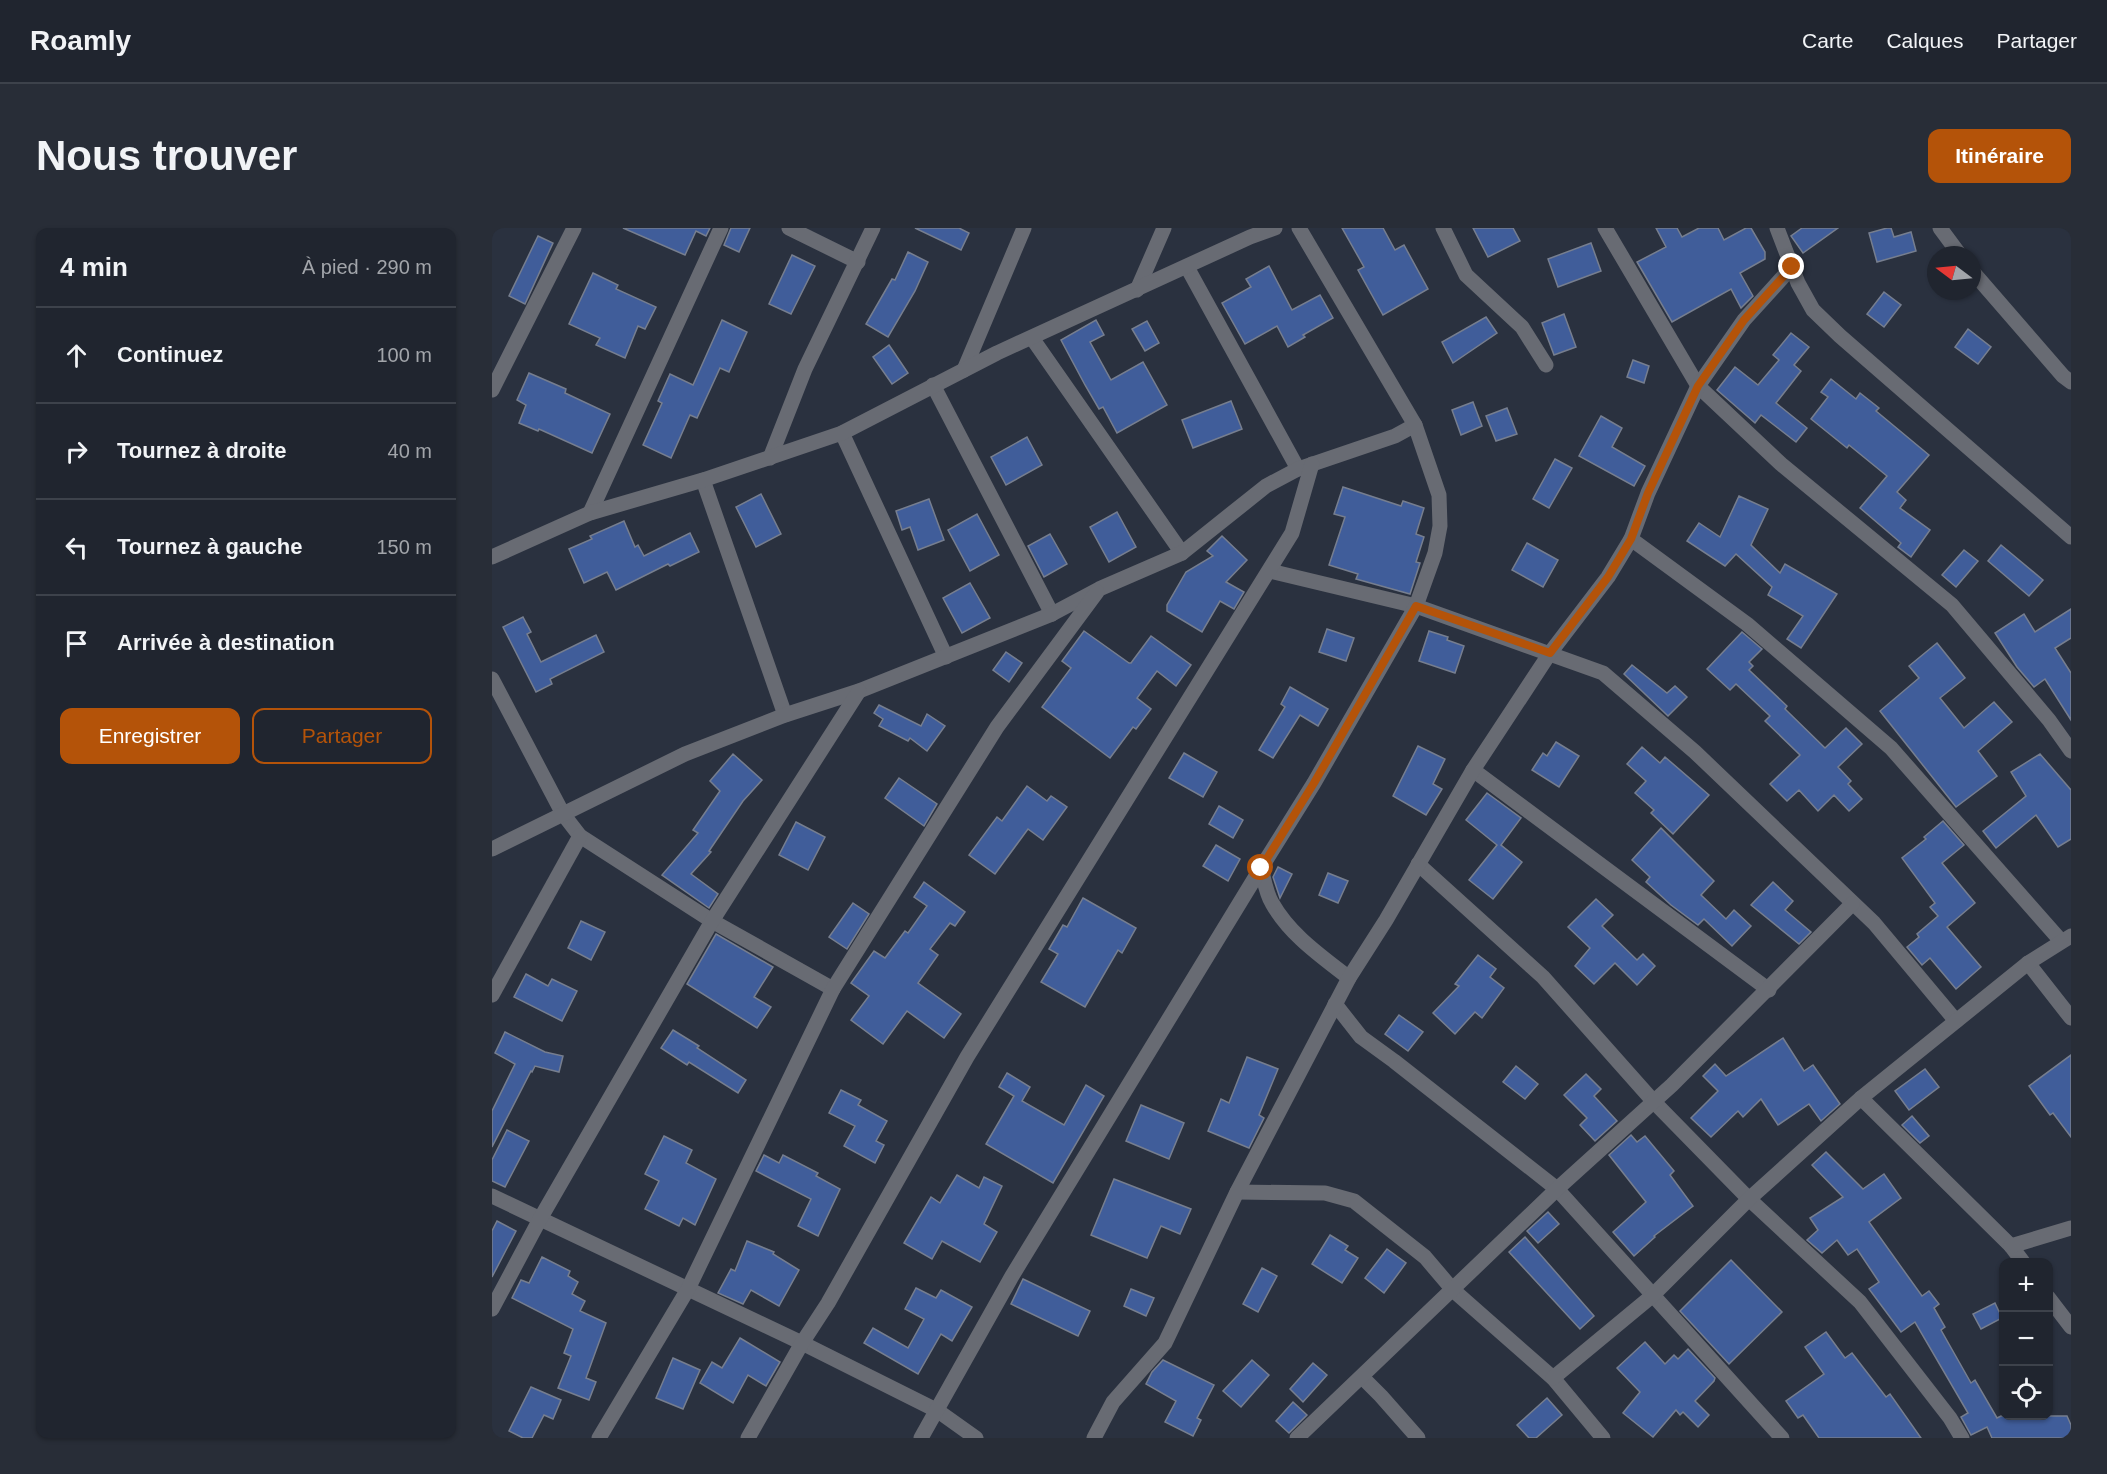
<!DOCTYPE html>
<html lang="fr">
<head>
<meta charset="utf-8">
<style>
	:root { --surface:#20252f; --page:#282d37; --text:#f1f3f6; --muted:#a2a5aa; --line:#3d424b; --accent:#b45309 }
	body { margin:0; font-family:Arial,sans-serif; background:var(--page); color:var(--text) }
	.controls { position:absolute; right:18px; bottom:18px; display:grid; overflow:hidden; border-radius:12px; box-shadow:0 2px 4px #0004 }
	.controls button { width:54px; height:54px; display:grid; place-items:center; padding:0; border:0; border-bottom:2px solid var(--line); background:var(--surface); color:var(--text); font:30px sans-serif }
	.compass { position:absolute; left:1435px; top:18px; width:54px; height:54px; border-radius:50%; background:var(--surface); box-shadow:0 2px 4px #0004; rotate:286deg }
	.stop { position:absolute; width:18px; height:18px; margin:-14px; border:4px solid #b45309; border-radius:50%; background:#fff }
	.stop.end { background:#b45309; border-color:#fff; box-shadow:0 2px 6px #0008 }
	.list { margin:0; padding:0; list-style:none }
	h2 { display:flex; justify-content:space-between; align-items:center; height:78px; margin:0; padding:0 24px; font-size:26px }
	h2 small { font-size:20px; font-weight:400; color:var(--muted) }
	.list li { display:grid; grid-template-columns:39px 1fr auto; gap:18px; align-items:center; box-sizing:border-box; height:96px; padding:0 24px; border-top:2px solid var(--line) }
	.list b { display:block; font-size:22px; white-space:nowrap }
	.list em { font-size:20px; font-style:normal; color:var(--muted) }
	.actions { display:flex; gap:12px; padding:18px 24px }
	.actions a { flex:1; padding:14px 0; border:2px solid var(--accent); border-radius:12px; text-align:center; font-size:21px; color:var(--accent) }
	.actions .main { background:var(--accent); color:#fff }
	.icon { flex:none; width:33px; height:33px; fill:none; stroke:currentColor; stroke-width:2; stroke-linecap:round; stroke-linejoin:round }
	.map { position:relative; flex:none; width:1579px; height:1210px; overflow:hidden; border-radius:12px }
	header { display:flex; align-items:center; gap:36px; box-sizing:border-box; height:84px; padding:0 30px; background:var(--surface); border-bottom:2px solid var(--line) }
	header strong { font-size:28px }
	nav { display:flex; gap:33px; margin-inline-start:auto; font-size:21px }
	.intro { display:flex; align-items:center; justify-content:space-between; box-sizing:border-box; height:144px; padding:0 36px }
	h1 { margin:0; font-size:42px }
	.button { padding:15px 27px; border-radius:12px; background:var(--accent); color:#fff; font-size:21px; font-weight:700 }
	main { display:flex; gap:36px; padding:0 36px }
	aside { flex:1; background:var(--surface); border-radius:12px; box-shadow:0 2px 4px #0004 }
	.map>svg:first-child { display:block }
</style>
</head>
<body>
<header>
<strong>Roamly</strong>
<nav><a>Carte</a><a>Calques</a><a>Partager</a></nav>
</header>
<div class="intro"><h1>Nous trouver</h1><a class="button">Itinéraire</a></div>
<main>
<aside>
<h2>4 min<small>À pied · 290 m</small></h2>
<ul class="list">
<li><svg class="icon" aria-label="ahead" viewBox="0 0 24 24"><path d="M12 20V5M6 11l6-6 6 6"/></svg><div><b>Continuez</b></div><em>100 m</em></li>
<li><svg class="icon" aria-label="right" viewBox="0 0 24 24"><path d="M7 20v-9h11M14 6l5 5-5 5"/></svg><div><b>Tournez à droite</b></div><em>40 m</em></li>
<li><svg class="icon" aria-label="left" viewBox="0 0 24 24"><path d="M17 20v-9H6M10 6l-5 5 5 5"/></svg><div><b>Tournez à gauche</b></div><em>150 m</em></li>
<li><svg class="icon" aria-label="arrive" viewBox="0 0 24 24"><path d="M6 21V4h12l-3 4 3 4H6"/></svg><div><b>Arrivée à destination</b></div></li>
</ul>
<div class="actions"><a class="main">Enregistrer</a><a>Partager</a></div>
</aside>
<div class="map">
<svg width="1579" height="1210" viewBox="0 0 1579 1210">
	<rect width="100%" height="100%" fill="#2a313f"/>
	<g fill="#405d9a" stroke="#767e8f" stroke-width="1.5">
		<path d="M131 0H218L214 8 204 3 193 27Z"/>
		<path d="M239 0H258L247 24 232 17Z"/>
		<path d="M423 0H467L477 5 469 22Z"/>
		<path d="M850 0H891L903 22 912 17 936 61 891 87 866 42 872 39Z"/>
		<path d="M981 0H1021L1028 13 996 29Z"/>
		<path d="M1164 0H1185L1190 9 1207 0H1226L1232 12 1254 0H1259L1273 24V31L1248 45 1261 68 1249 80 1239 61 1180 94 1145 34 1174 19Z"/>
		<path d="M1310 0H1346L1311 25 1299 8Z"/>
		<path d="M1395 0H1399L1402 9 1419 4 1424 23 1385 34 1377 5Z"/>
		<path d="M46 8 61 15 33 76 17 68Z"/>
		<path d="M1099 15 1109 43 1066 59 1056 31Z"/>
		<path d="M416 24 436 34 423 63 396 109 374 96 400 51 403 52Z"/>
		<path d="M300 27 323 38 299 86 277 76Z"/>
		<path d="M777 38 800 82 828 67 841 90 811 107 813 109 796 119 785 98 753 116 730 75 759 59 754 51Z"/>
		<path d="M101 45 126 57 124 61 164 79 153 101 146 98 133 130 104 117 108 110 77 96Z"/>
		<path d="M1392 64 1409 77 1392 99 1375 86Z"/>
		<path d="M1072 86 1084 119 1062 127 1050 95Z"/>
		<path d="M994 89 1005 105 961 135 950 114Z"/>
		<path d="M230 92 255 104 237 144 228 140 205 190 198 187 179 230 151 217 170 175 166 173 178 146 201 157Z"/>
		<path d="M604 92 612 107 598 114 619 152 651 134 675 177 625 205 611 179 607 181 593 157 569 112Z"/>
		<path d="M655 93 667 115 653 123 640 101Z"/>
		<path d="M1476 101 1499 119 1486 136 1463 119Z"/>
		<path d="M1299 105 1317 119 1302 137 1309 143 1284 175 1315 200 1304 214 1269 187 1263 195 1225 162 1243 139 1266 157 1287 132 1281 127Z"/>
		<path d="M397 117 416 145 400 156 381 129Z"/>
		<path d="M1141 132 1157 138 1152 155 1135 149Z"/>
		<path d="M37 145 74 161 73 165 118 186 100 225 47 201 46 203 27 195 34 177 25 172Z"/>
		<path d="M1339 151 1364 171 1368 165 1387 180 1384 183 1437 227 1405 264 1414 272 1408 280 1438 302 1419 329 1406 319 1409 315 1368 280 1395 248 1357 217 1355 220 1319 191 1336 169 1329 164Z"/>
		<path d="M739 173 750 201 701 220 690 192Z"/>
		<path d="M981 174 990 198 969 207 960 182Z"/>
		<path d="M1015 180 1025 206 1004 213 994 188Z"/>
		<path d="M1109 188 1130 200 1120 219 1153 238 1142 258 1087 228Z"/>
		<path d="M535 209 550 237 514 257 499 229Z"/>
		<path d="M1063 231 1080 240 1057 280 1041 271Z"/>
		<path d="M851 259 909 278 911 273 932 280 924 306 932 309 924 334 928 335 918 366 864 351 866 346 837 337 853 289 842 286Z"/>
		<path d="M269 266 289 306 264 319 244 279Z"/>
		<path d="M1247 268 1276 281 1259 317 1288 345 1293 336 1345 366 1309 420 1295 411 1311 388 1276 367 1280 359 1244 326 1233 338 1195 313 1207 295 1228 309Z"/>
		<path d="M437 271 452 312 426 322 418 299 410 302 404 283Z"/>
		<path d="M625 284 644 319 617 334 598 299Z"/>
		<path d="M485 286 507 327 478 343 456 302Z"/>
		<path d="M132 293 143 319 146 317 152 328 198 305 207 324 178 338 176 336 124 362 115 344 92 355 77 321 100 311 98 308Z"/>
		<path d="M558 306 575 336 552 349 536 318Z"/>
		<path d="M730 308 755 332 734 354 752 364 742 381 728 373 710 404 675 383V377L694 344 721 328 715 323Z"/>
		<path d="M1035 315 1066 332 1051 359 1020 342Z"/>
		<path d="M1509 317 1551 352 1537 368 1496 333Z"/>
		<path d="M1472 322 1486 333 1464 359 1450 347Z"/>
		<path d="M478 355 498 390 470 405 451 370Z"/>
		<path d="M1579 381V410L1563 420 1579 445V492L1553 451 1542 459 1525 439 1503 405 1532 386 1543 404Z"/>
		<path d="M31 389 39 404 35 406 49 434 104 407 112 424 58 451 60 456 44 464 11 399Z"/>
		<path d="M835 401 862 410 854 433 827 424Z"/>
		<path d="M592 403 637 435H639L659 408 699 437 684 458 665 443 645 470 659 481 644 501 641 499 618 530 550 479 579 440 570 433Z"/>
		<path d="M937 403 956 409 955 412 972 418 963 445 927 433Z"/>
		<path d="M1250 404 1270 421 1257 434 1261 438 1257 442 1295 478 1293 481 1333 520 1354 500 1370 516 1346 539 1359 553 1356 556 1370 571 1357 583 1342 567 1326 583 1307 562 1295 573 1278 556 1308 527 1273 493 1278 488 1244 456 1238 462 1215 441Z"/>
		<path d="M1445 415 1473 450 1448 470 1472 500 1502 474 1520 494 1486 523 1505 548 1464 579 1388 483 1427 450 1417 438Z"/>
		<path d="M514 424 530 435 517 454 501 442Z"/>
		<path d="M1140 437 1175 465 1183 458 1195 469 1176 488 1132 446Z"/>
		<path d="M798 459 836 481 826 498 808 487 781 530 767 522 793 479 789 476Z"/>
		<path d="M387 477 429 498 435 486 453 498 435 523 418 510 416 513 387 498 391 491 382 485Z"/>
		<path d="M1064 514 1087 528 1067 559 1040 542 1051 525 1055 528Z"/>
		<path d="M926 518 953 531 941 556 950 561 934 587 901 568Z"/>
		<path d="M1150 519 1168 535 1173 529 1217 567 1181 606 1159 585 1162 582 1143 565 1154 553 1135 536Z"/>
		<path d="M692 525 725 544 711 569 677 550Z"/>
		<path d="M241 526 270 552 251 573 217 623 219 624 199 646 226 666 217 680 170 647 206 605 201 602 228 563 218 553Z"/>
		<path d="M1548 526 1579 562V611L1566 619 1544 587 1504 620 1491 603 1534 568 1519 544Z"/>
		<path d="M407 550 445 576 432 598 393 570Z"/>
		<path d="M535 558 555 573 559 568 575 579 551 612 536 601 503 646 477 627 505 589 510 593Z"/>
		<path d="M995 565 1029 590 1009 617 1030 634 1001 671 977 652 1005 617 974 592Z"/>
		<path d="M727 578 751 592 741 610 717 596Z"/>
		<path d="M1451 593 1472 617 1450 635 1483 675 1455 699 1489 739 1464 761 1438 730 1430 737 1415 719 1427 709 1425 706 1446 688 1438 679 1443 675 1410 630 1434 611 1432 609Z"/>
		<path d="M304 594 333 609 316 642 287 627Z"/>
		<path d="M1169 600 1222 653 1209 667 1234 691 1242 682 1259 698 1240 718 1212 691 1206 697 1179 677 1154 654 1158 649 1140 632Z"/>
		<path d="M724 617 748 631 736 653 711 638Z"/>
		<path d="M786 639 800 646 788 670 781 649Z"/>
		<path d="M836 645 856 653 846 675 827 667Z"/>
		<path d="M432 654 473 684 463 698 458 695 438 721 446 727 426 755 469 786 452 810 415 783 391 816 359 792 377 768 359 755 382 723 393 730 413 703 416 705 435 678 422 669Z"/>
		<path d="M1281 654 1301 673 1293 682 1319 704 1307 716 1259 677Z"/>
		<path d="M591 670 644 700 630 725 626 722 593 779 549 754 566 726 557 721 571 697 575 699Z"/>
		<path d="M1104 671 1121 687 1110 698 1145 732 1151 726 1163 738 1145 757 1123 735 1102 756 1083 738 1098 720 1076 699Z"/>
		<path d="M361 675 377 686 355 721 337 709Z"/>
		<path d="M89 693 113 704 99 732 76 720Z"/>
		<path d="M224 706 281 739 262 769 279 779 265 800 195 756Z"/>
		<path d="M986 727 1004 741 998 749 1012 760 990 790 983 784 963 806 941 785 967 758 963 756Z"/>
		<path d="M34 746 56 758 60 751 85 763 70 793 22 769Z"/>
		<path d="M907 787 931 804 916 823 893 806Z"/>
		<path d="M181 802 207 818 205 820 254 852 246 865 197 834 195 837 169 820Z"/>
		<path d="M13 804 53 824 71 828 67 844 43 838 40 844 39 843 0 919V883L23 836 3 825Z"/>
		<path d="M1291 810 1312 843 1321 837 1348 876 1329 893 1317 876 1286 897 1269 871 1251 889 1246 883 1219 909 1199 890 1226 863 1211 848 1223 836 1234 848Z"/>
		<path d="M1579 827V909L1561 885 1558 887 1537 858Z"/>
		<path d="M755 829 786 841 767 887 772 890 757 920 716 903 729 871 737 875Z"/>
		<path d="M1024 838 1046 856 1033 871 1011 854Z"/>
		<path d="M1433 841 1447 859 1417 882 1403 863Z"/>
		<path d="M515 845 538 859 530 873 572 897 594 857 612 868 561 955 494 916 522 868 507 859Z"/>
		<path d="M1094 846 1109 861 1102 868 1125 893 1103 913 1088 897 1095 890 1072 867Z"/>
		<path d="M349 862 369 872 366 877 395 893 384 913 392 917 383 935 352 918 363 898 337 885Z"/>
		<path d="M649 877 692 895 677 931 634 913Z"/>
		<path d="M1420 888 1437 908 1428 915 1410 897Z"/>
		<path d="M15 902 37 913 13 959 0 953V932Z"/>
		<path d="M1139 907 1145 914 1153 908 1182 943 1178 947 1201 978 1162 1008 1163 1009 1142 1028 1121 1004 1154 974 1117 927Z"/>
		<path d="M172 908 200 922 194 935 224 951 203 997 191 990 187 998 153 981 167 953 153 946Z"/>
		<path d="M1334 924 1371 961 1392 946 1409 970 1377 994 1430 1068 1437 1063 1447 1076 1442 1080 1453 1099 1449 1102 1479 1155 1483 1152 1505 1190 1509 1188H1575L1579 1197V1210H1500L1495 1199 1479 1207 1469 1189 1476 1185 1423 1094 1409 1104 1377 1061 1387 1054 1365 1021 1356 1027 1345 1012 1330 1025 1315 1012 1326 1002 1318 990 1351 969 1320 937Z"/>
		<path d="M272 927 287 935 291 927 326 945 324 948 348 961 326 1008 306 998 319 971 264 943Z"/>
		<path d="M465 947 487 960 492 949 510 958 492 996 505 1004 488 1034 450 1013 440 1031 412 1015 439 969 448 975Z"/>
		<path d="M622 951 699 981 688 1006 669 998 655 1030 599 1007Z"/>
		<path d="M1056 984 1067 996 1046 1015 1035 1003Z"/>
		<path d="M5 993 24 1003 0 1049V1003Z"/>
		<path d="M838 1007 856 1018 853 1022 866 1030 850 1055 820 1036Z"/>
		<path d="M1033 1009 1102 1088 1088 1101 1017 1024Z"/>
		<path d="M255 1013 282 1024 281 1026 307 1042 287 1078 259 1062 251 1076 226 1065 239 1041 243 1043Z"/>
		<path d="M895 1021 914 1035 892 1065 873 1050Z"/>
		<path d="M50 1029 78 1043 76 1048 86 1054 80 1066 93 1073 88 1083 114 1095 94 1150 104 1154 97 1172 66 1160 79 1128 72 1125 81 1101 20 1070 29 1052 37 1055Z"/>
		<path d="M1239 1032 1290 1084 1237 1136 1188 1083Z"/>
		<path d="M770 1040 785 1048 766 1084 751 1076Z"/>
		<path d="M531 1051 598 1083 586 1108 519 1076Z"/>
		<path d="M424 1060 444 1070 449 1062 480 1079 460 1113 449 1106 426 1146 372 1115 381 1100 416 1120 432 1091 413 1081Z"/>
		<path d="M639 1061 662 1070 654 1088 632 1078Z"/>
		<path d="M1503 1075 1510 1090 1489 1101 1481 1086Z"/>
		<path d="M1334 1104 1353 1130 1360 1125 1394 1169 1398 1166 1429 1210H1327L1311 1187 1306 1190 1294 1173 1332 1146 1313 1119Z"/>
		<path d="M248 1110 288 1134 274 1158 256 1147 241 1175 208 1155 220 1134 230 1140Z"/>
		<path d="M1153 1114 1173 1136 1182 1127 1186 1131 1196 1121 1223 1150 1222 1153 1203 1173 1217 1187 1206 1199 1191 1184 1188 1187 1184 1182 1161 1209 1131 1185 1148 1164 1125 1140Z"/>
		<path d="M181 1130 208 1142 191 1181 164 1170Z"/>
		<path d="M671 1132 722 1157 705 1190 709 1192 701 1208 673 1194 684 1173 654 1156 660 1144Z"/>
		<path d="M760 1132 777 1147 749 1179 731 1163Z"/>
		<path d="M821 1135 835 1147 811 1174 798 1161Z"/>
		<path d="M39 1159 69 1172 61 1191 52 1187 40 1210H31L17 1203Z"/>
		<path d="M1055 1170 1070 1187 1044 1210H1037L1025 1197Z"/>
		<path d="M801 1174 815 1187 797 1205 784 1193Z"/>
	</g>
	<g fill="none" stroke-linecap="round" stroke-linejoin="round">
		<g stroke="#686b73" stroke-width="15">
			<path d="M297 0 366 34"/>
			<path d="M951 0 974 47 1030 99 1054 137"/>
			<path d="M1113 0 1206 158 1289 236 1460 377 1557 492 1579 523"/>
			<path d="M1285 0 1306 55 1321 82 1348 108 1579 309"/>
			<path d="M1448 0 1468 27"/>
			<path d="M695 39 806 241"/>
			<path d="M1480 43 1571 148 1579 154"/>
			<path d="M645 62 672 0"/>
			<path d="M540 110 690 325"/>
			<path d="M472 142 532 0"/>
			<path d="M441 157 560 386"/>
			<path d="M0 162 82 0"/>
			<path d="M350 205 454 429"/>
			<path d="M278 230 313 141 381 0"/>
			<path d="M211 252 293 487"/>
			<path d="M98 285 229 0"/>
			<path d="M1139 311 1255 396 1399 520 1569 713"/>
			<path d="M0 329 98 285 211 252 350 205 505 125 758 9 783 0"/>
			<path d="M778 343 924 378 1111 445 1203 524 1382 695 1464 793"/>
			<path d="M0 451 71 586 88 608 220 693 341 761"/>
			<path d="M981 542 1277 762"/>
			<path d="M0 621 193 526 293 487 367 463 560 386 607 361 690 325 774 258 806 241 903 208 923 197"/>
			<path d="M926 636 1051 749 1162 874 1257 971 1368 1074 1458 1190 1470 1210"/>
			<path d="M769 640C772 651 774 665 780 675 798 707 829 728 857 750"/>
			<path d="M1536 735 1579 790"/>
			<path d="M0 767 88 608"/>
			<path d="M843 776 869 809 902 833 1065 961 1290 1210"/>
			<path d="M1369 870 1519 1018 1531 1034"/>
			<path d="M745 964 833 965 862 973 933 1029 961 1062 1061 1150 1111 1210"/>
			<path d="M0 968 310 1115 446 1183 484 1210"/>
			<path d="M1519 1018 1579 1000"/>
			<path d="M1556 1069 1579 1099"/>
			<path d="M0 1081 48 991 220 693 367 463"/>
			<path d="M870 1149 889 1168 926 1210"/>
			<path d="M1061 1150 1160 1068 1257 971 1369 870 1536 735 1579 708"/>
			<path d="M107 1210 196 1061 341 761 505 499 605 364"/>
			<path d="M256 1210 310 1115 336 1075 475 829 800 305 820 236"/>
			<path d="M429 1210 520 1048 769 640 822 555 924 378 943 325 948 298 947 267 923 197 807 0"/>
			<path d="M602 1210 621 1174 673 1115 745 964 857 750 894 692 981 542 1058 425 1116 349 1139 311 1156 265 1206 158 1252 92 1300 39"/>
			<path d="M805 1210 1065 961 1180 857 1360 676"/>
		</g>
	</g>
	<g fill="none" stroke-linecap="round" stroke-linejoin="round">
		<path stroke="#b45309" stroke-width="8" d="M769 640 822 555 924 378 1058 425 1116 349 1139 311 1156 265 1206 158 1252 92 1300 39"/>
	</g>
</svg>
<div class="controls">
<button>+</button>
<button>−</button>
<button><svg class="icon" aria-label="locate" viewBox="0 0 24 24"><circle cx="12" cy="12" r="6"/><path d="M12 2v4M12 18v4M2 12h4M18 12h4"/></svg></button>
</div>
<svg class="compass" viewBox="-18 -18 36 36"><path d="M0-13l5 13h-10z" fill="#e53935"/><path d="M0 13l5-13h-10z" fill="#a2a5aa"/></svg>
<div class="stop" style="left:769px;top:640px"></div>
<div class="stop end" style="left:1300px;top:39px"></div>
</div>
</main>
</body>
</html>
